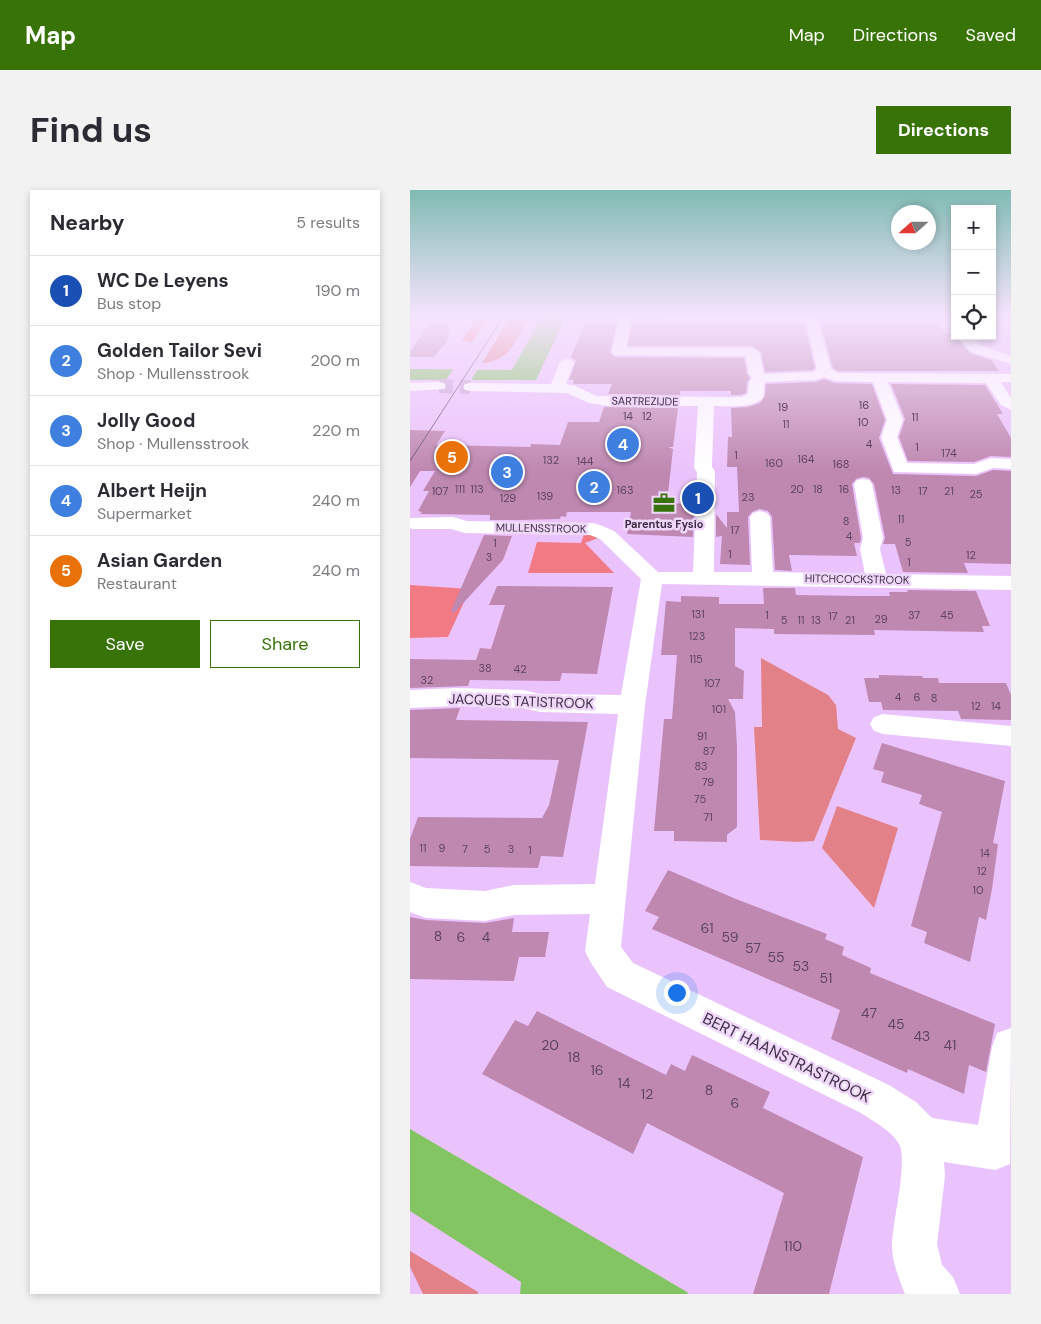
<!DOCTYPE html>
<html lang="en">
<head>
<meta charset="utf-8">
<style>
	:root { --surface:#fff; --page:#f2f2f3; --text:#2b2b33; --muted:#7c7c81; --line:#e1e1e2; --accent:#377307 }
	body { margin:0; font-family:"DM Sans",sans-serif; background:var(--page); color:var(--text) }
	.controls { position:absolute; right:15px; top:15px; display:grid; overflow:hidden; border-radius:0px; box-shadow:0 2px 8px #0003 }
	.controls button { width:45px; height:45px; display:grid; place-items:center; padding:0; border:0; border-bottom:1px solid var(--line); background:var(--surface); color:var(--text); font:25px sans-serif }
	.compass { position:absolute; left:481px; top:15px; width:45px; height:45px; border-radius:50%; background:var(--surface); box-shadow:0 2px 8px #0003; rotate:249deg }
	.you { position:absolute; left:266px; top:802px; width:18px; height:18px; margin:-12px; border:4px solid #fff; border-radius:50%; background:#1a73e8; box-shadow:0 0 0 8px #1a73e833 }
	.badge { display:grid; place-items:center; width:32px; height:32px; border-radius:50%; background:var(--accent); color:#fff; font-size:16px; font-weight:700 }
	.pin { position:absolute; translate:-50% -50%; border:2px solid #fff; box-shadow:0 1px 5px #0006 }
	.list { margin:0; padding:0; list-style:none }
	h2 { display:flex; justify-content:space-between; align-items:center; height:65px; margin:0; padding:0 20px; font-size:21px }
	h2 small { font-size:16px; font-weight:400; color:var(--muted) }
	.list li { display:grid; grid-template-columns:32px 1fr auto; gap:15px; align-items:center; box-sizing:border-box; height:70px; padding:0 20px; border-top:1px solid var(--line) }
	.list b { display:block; font-size:19px; white-space:nowrap }
	.list p { margin:0; font-size:16px; white-space:nowrap; color:var(--muted) }
	.list em { font-size:16px; font-style:normal; color:var(--muted) }
	.actions { display:flex; gap:10px; padding:15px 20px }
	.actions a { flex:1; padding:11px 0; border:1px solid var(--accent); border-radius:0px; text-align:center; font-size:18px; color:var(--accent) }
	.actions .main { background:var(--accent); color:#fff }
	.icon { flex:none; width:28px; height:28px; fill:none; stroke:currentColor; stroke-width:2; stroke-linecap:round; stroke-linejoin:round }
	.map { position:relative; flex:none; width:601px; height:1104px; overflow:hidden; border-radius:0px }
	header { display:flex; align-items:center; gap:30px; box-sizing:border-box; height:70px; padding:0 25px; background:var(--accent); color:#fff }
	header strong { font-size:24px }
	nav { display:flex; gap:28px; margin-inline-start:auto; font-size:18px }
	.intro { display:flex; align-items:center; justify-content:space-between; box-sizing:border-box; height:120px; padding:0 30px }
	h1 { margin:0; font-size:35px }
	.button { padding:12px 22px; border-radius:0px; background:var(--accent); color:#fff; font-size:18px; font-weight:700 }
	main { display:flex; gap:30px; padding:0 30px }
	aside { flex:1; background:var(--surface); border-radius:0px; box-shadow:0 2px 8px #0003 }
	.map>svg:first-child { display:block }
</style>
</head>
<body>
<header>
<strong>Map</strong>
<nav><a>Map</a><a>Directions</a><a>Saved</a></nav>
</header>
<div class="intro"><h1>Find us</h1><a class="button">Directions</a></div>
<main>
<aside>
<h2>Nearby<small>5 results</small></h2>
<ul class="list">
<li><span class="badge" style="background:#1a4fb4">1</span><div><b>WC De Leyens</b><p>Bus stop</p></div><em>190 m</em></li>
<li><span class="badge" style="background:#3f7fe0">2</span><div><b>Golden Tailor Sevi</b><p>Shop · Mullensstrook</p></div><em>200 m</em></li>
<li><span class="badge" style="background:#3f7fe0">3</span><div><b>Jolly Good</b><p>Shop · Mullensstrook</p></div><em>220 m</em></li>
<li><span class="badge" style="background:#3f7fe0">4</span><div><b>Albert Heijn</b><p>Supermarket</p></div><em>240 m</em></li>
<li><span class="badge" style="background:#e8710a">5</span><div><b>Asian Garden</b><p>Restaurant</p></div><em>240 m</em></li>
</ul>
<div class="actions"><a class="main">Save</a><a>Share</a></div>
</aside>
<div class="map">
<svg width="601" height="1104" viewBox="0 0 601 1104">
	<rect width="100%" height="100%" fill="#ebc3fc"/>
	<g fill="#e38188">
		<path d="M101 126H120C107 148 101 171 72 173Z"/>
		<path d="M351 468 418 505 426 515 428 539 446 548 404 651 387 652 350 650 344 537H352Z"/>
		<path d="M427 616 488 638 464 718 412 658Z"/>
		<path d="M0 1061 68 1102V1104H13L0 1077Z"/>
	</g>
	<g fill="#f27a85">
		<path d="M68 126H80L61 153 52 150Z"/>
		<path d="M174 344H182L188 348 175 353 204 383H118L127 352 171 353Z"/>
		<path d="M0 395 60 399 38 447 0 448Z"/>
	</g>
	<g fill="#84c563">
		<path d="M132 126H156L126 190H0V179L102 180Z"/>
		<path d="M0 939 277 1102 278 1104H110L111 1092 0 1021Z"/>
	</g>
	<path fill="#ebc3fc" d="M45 177H69L60 192H34Z"/>
	<g fill="#bf88b1">
		<path d="M24 126H38L39 143 37 151 24 167H0V162Z"/>
		<path d="M178 126H200L199 128 208 129 200 162 204 167 334 168 337 184 340 188 337 192 336 203 331 205H321V201H270V205L198 204 202 194H163L164 190H159L166 171 161 167Z"/>
		<path d="M411 126H475L471 131 523 132 529 133 534 142 545 146 560 163 581 170 589 181H428L423 178 409 129Z"/>
		<path d="M223 129H253L258 132 394 133 405 178 402 180 355 182 351 162 342 156H218Z"/>
		<path d="M414 189 425 193 462 194 475 230 469 248 483 284 566 286 583 280 601 281V374L554 373 558 383 493 382 485 354H473L475 348 464 294 459 288 453 287 446 289 442 294 451 348 450 353H444L447 366 379 365 382 381 365 380 362 327 358 321 349 319 342 322 338 327 340 375 310 374 312 346 306 347V324L317 338V322H329L327 277H317L318 247H322L321 218 338 217 350 213 355 206 356 194 406 192Z"/>
		<path d="M481 194 575 195 593 224H587L601 248V267L581 266 564 272 498 271 489 247 495 229Z"/>
		<path d="M194 217 268 218 263 257H258L263 259 257 313 282 314 281 322H284L283 347 217 344 221 322H157L156 327 151 326 150 329 111 330H80V325L10 324 12 322 8 321 19 301H13L25 281H10L0 297V240L35 241 26 255 120 257 121 254 150 255 158 232H189Z"/>
		<path d="M74 345 102 346 93 370 44 423 41 421Z"/>
		<path d="M87 396 203 397 187 484 152 483 150 491 60 490 58 496 0 498V469L66 470 70 458 81 459 95 415H79Z"/>
		<path d="M353 398H385L386 405 448 406H480L479 402H498L497 400 566 401 580 436H572L574 442 464 440 465 445 364 444V439L325 438V476L334 481 333 509H318L325 522 327 557V637L317 645V652L264 651V641H244L254 529H262L267 465H251L256 411 271 412V406L309 407V414H354Z"/>
		<path d="M469 485 512 486 513 488H528L529 493H596L601 505V530L551 529 548 521 473 520 471 512H459L454 488H469Z"/>
		<path d="M50 518 46 530 178 532 153 667 131 666 128 678 0 676V649L8 627 132 628 139 615 149 570 0 568V520Z"/>
		<path d="M472 553 595 591 583 653 588 654 582 699 576 730 569 727 560 772 514 753 517 742 501 736 532 622 509 614 512 605 471 592 474 582 463 579Z"/>
		<path d="M258 680 326 709 417 744 415 749 434 757 432 765 461 778 460 783 585 834 576 882 559 875 554 904 498 879 497 883 421 849 430 820 242 739 249 727 235 721Z"/>
		<path d="M0 727 16 730 75 733 104 728 102 742H139L135 767H109L104 791 0 789Z"/>
		<path d="M127 821 256 885 261 874 275 881 282 865 360 902 353 918 453 967 419 1104H343L374 1003 237 933 223 964 72 884 105 830 118 836Z"/>
	</g>
	<g fill="none" stroke-linecap="round" stroke-linejoin="round">
		<path stroke="#c8a5d7" stroke-width="14" stroke-dasharray="14 7" stroke-linecap="butt" d="M29 196 60 197"/>
		<g fill="#fff" fill-rule="evenodd">
			<path d="M210 126H222L216 158H342L349 162 354 184 403 182 407 179 396 131 258 130 252 126H409L407 128 421 179 428 183 601 184V192H591L601 208V220L591 215 576 193 478 192 493 230 487 247 497 273 564 274 581 268 601 269V279L583 278 566 284 484 282 471 247 477 230 463 192 425 191 414 187 406 190 355 192C353 196 355 203 353 207 346 219 315 216 304 216L302 277 305 281 304 382H342L340 327 343 323 350 321 357 323 360 327 363 382 455 384 450 359 453 348 444 294 447 290 453 289 459 290 462 294 473 348 470 359 476 384 601 386V400L252 394 235 515 211 757 223 773 479 895 506 912 522 928 568 935 582 857 587 843 601 838 600 974 585 980 534 972 535 986 527 1054 532 1075 543 1087 550 1104H495C489 1089 481 1069 482 1052 483 1032 498 969 489 954 481 940 464 932 451 923L197 797 181 773 175 761 180 724 104 725 75 731 16 728 0 722V692L16 698 75 701 104 695 185 694 208 524 130 522 113 518 46 516 0 518V500L46 498 113 500 130 504 211 505 231 389 190 349 180 345 55 343 41 339H2L0 338V328L43 327 57 331 183 333 190 335 204 341 248 382H283L287 282 284 278 288 216H199L179 213 157 203 60 201 55 200 53 197 55 194 60 193 141 194 150 172 157 168 164 172 156 194 165 196 187 206 331 207 338 204 339 192 342 188 339 184 336 166 204 165 202 162Z"/>
			<path d="M538 126H545V141L541 140 534 133Z"/>
			<path d="M547 146H561L571 156 601 166V174L561 162Z"/>
			<path d="M29 192 34 193 36 196 34 199 0 201V193Z"/>
			<path d="M473 524 601 536V556L473 544 464 541 460 534 464 527Z"/>
		</g>
		<path stroke="#665170" stroke-width="1" d="M0 271 94 126"/>
	</g>
	<linearGradient id="sky" x2="0" y2="1"><stop stop-color="#80bbb3"/><stop offset="0.45" stop-color="#f6e4fe"/><stop offset="1" stop-color="#f6e4fe" stop-opacity="0"/></linearGradient>
	<rect width="601" height="280" fill="url(#sky)"/>
	<defs>
		<g id="office-bare" transform="scale(1.725)"><path d="M-6-3h4V-5.5h4V-3h4V5H-6ZM-1-4.5V-3h2v-1.5ZM-6 0V1H6V0Z" fill="#377307" stroke="#efd7fa" stroke-width="2.5" paint-order="stroke"/></g>
	</defs>
	<g fill-rule="evenodd">
		<use href="#office-bare" x="254" y="313"/>
	</g>
	<g text-anchor="middle" stroke-width="5" stroke-linejoin="round" paint-order="stroke">
		<g font-size="11" fill="#3e2e45" stroke="#efd7fa">
			<text transform="translate(235 211) rotate(1)" y="4">SARTREZIJDE</text>
			<text transform="translate(131 338) rotate(1)" y="4">MULLENSSTROOK</text>
			<text transform="translate(447 389) rotate(1)" y="4">HITCHCOCKSTROOK</text>
		</g>
		<g font-size="11" fill="#5e4460">
			<text x="454" y="219">16</text>
			<text x="373" y="221">19</text>
			<text x="218" y="230">14</text>
			<text x="237" y="230">12</text>
			<text x="505" y="231">11</text>
			<text x="453" y="236">10</text>
			<text x="376" y="238">11</text>
			<text x="459" y="258">4</text>
			<text x="507" y="261">1</text>
			<text x="539" y="267">174</text>
			<text x="326" y="269">1</text>
			<text x="396" y="273">164</text>
			<text x="141" y="274">132</text>
			<text x="175" y="275">144</text>
			<text x="364" y="277">160</text>
			<text x="431" y="278">168</text>
			<text x="50" y="303">111</text>
			<text x="67" y="303">113</text>
			<text x="387" y="303">20</text>
			<text x="408" y="303">18</text>
			<text x="434" y="303">16</text>
			<text x="215" y="304">163</text>
			<text x="486" y="304">13</text>
			<text x="30" y="305">107</text>
			<text x="513" y="305">17</text>
			<text x="539" y="305">21</text>
			<text x="566" y="308">25</text>
			<text x="135" y="310">139</text>
			<text x="338" y="311">23</text>
			<text x="98" y="312">129</text>
			<text x="491" y="333">11</text>
			<text x="436" y="335">8</text>
			<text x="325" y="344">17</text>
			<text x="439" y="350">4</text>
			<text x="498" y="356">5</text>
			<text x="85" y="357">1</text>
			<text x="320" y="368">1</text>
			<text x="561" y="369">12</text>
			<text x="79" y="371">3</text>
			<text x="499" y="376">1</text>
			<text x="288" y="428">131</text>
			<text x="357" y="429">1</text>
			<text x="504" y="429">37</text>
			<text x="537" y="429">45</text>
			<text x="423" y="430">17</text>
			<text x="471" y="433">29</text>
			<text x="374" y="434">5</text>
			<text x="391" y="434">11</text>
			<text x="406" y="434">13</text>
			<text x="440" y="434">21</text>
			<text x="287" y="450">123</text>
			<text x="286" y="473">115</text>
			<text x="75" y="482">38</text>
			<text x="110" y="483">42</text>
			<text x="17" y="494">32</text>
			<text x="302" y="497">107</text>
			<text x="488" y="511">4</text>
			<text x="507" y="511">6</text>
			<text x="524" y="512">8</text>
			<text x="566" y="520">12</text>
			<text x="586" y="520">14</text>
			<text x="309" y="523">101</text>
			<text x="292" y="550">91</text>
			<text x="299" y="565">87</text>
			<text x="291" y="580">83</text>
			<text x="298" y="596">79</text>
			<text x="290" y="613">75</text>
			<text x="298" y="631">71</text>
			<text x="13" y="662">11</text>
			<text x="32" y="662">9</text>
			<text x="55" y="663">7</text>
			<text x="77" y="663">5</text>
			<text x="101" y="663">3</text>
			<text x="120" y="664">1</text>
			<text x="575" y="667">14</text>
			<text x="572" y="685">12</text>
			<text x="568" y="704">10</text>
		</g>
		<g font-size="11" font-weight="bold" fill="#3e2e45" stroke="#efd7fa">
			<text x="254" y="338">Parentus Fysio</text>
		</g>
		<g font-size="14" fill="#3e2e45" stroke="#efd7fa">
			<text transform="translate(111 511) rotate(2)" y="5">JACQUES TATISTROOK</text>
		</g>
		<g font-size="14" fill="#5e4460">
			<text x="297" y="743">61</text>
			<text x="28" y="751">8</text>
			<text x="51" y="752">6</text>
			<text x="76" y="752">4</text>
			<text x="320" y="752">59</text>
			<text x="343" y="763">57</text>
			<text x="366" y="772">55</text>
			<text x="391" y="781">53</text>
			<text x="416" y="793">51</text>
			<text x="459" y="828">47</text>
			<text x="486" y="839">45</text>
			<text x="512" y="851">43</text>
			<text x="140" y="860">20</text>
			<text x="540" y="860">41</text>
			<text x="164" y="872">18</text>
			<text x="187" y="885">16</text>
			<text x="214" y="898">14</text>
			<text x="299" y="905">8</text>
			<text x="237" y="909">12</text>
			<text x="325" y="918">6</text>
			<text x="383" y="1061">110</text>
		</g>
		<g font-size="16" fill="#3e2e45" stroke="#efd7fa">
			<text transform="translate(377 867) rotate(26)" y="6">BERT HAANSTRASTROOK</text>
		</g>
	</g>
</svg>
<div class="controls">
<button>+</button>
<button>−</button>
<button><svg class="icon" aria-label="locate" viewBox="0 0 24 24"><circle cx="12" cy="12" r="6"/><path d="M12 2v4M12 18v4M2 12h4M18 12h4"/></svg></button>
</div>
<svg class="compass" viewBox="-18 -18 36 36"><path d="M0-13l5 13h-10z" fill="#e53935"/><path d="M0 13l5-13h-10z" fill="#7c7c81"/></svg>
<div class="you"></div>
<div class="pin badge" style="left:288px;top:308px;background:#1a4fb4">1</div>
<div class="pin badge" style="left:184px;top:297px;background:#3f7fe0">2</div>
<div class="pin badge" style="left:97px;top:282px;background:#3f7fe0">3</div>
<div class="pin badge" style="left:213px;top:254px;background:#3f7fe0">4</div>
<div class="pin badge" style="left:42px;top:267px;background:#e8710a">5</div>
</div>
</main>
</body>
</html>
